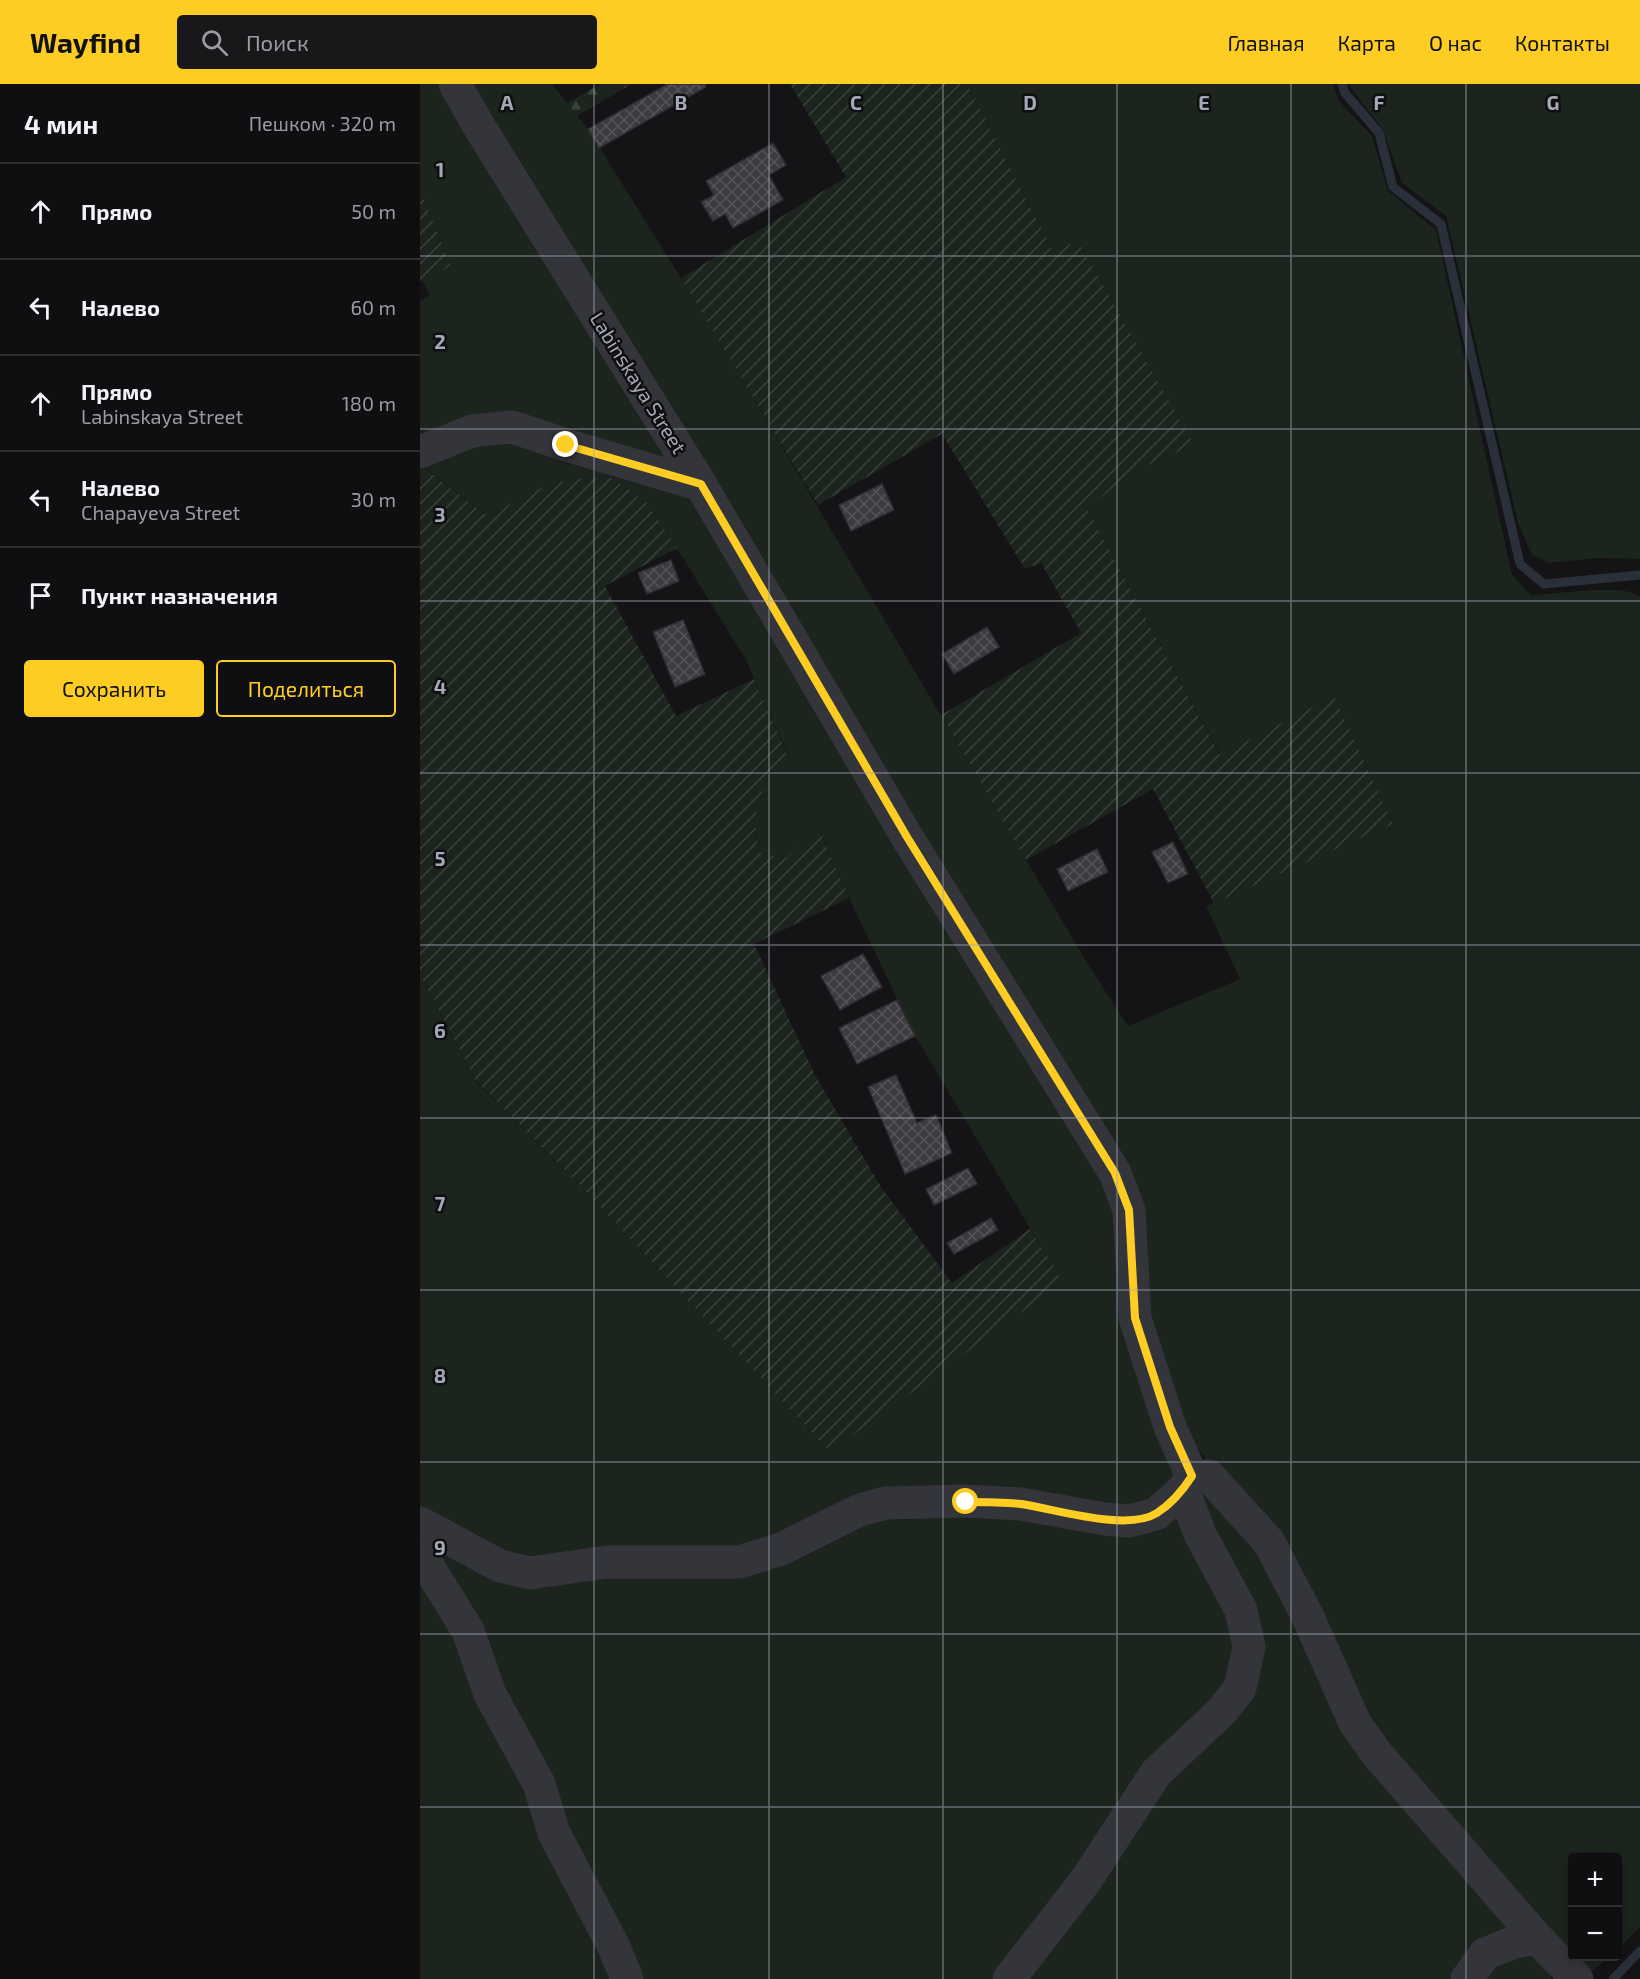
<!DOCTYPE html>
<html lang="ru">
<meta charset="utf-8">
<style>
:root{--surface:#0f0e10;--page:#181719;--text:#f1f3f6;--muted:#9b9c9f;--line:#2f2e30;--accent:#fecd23}
body{margin:0;font-family:"Exo 2",sans-serif;background:var(--page);color:var(--text)}
.controls{position:absolute;right:18px;bottom:18px;display:grid;overflow:hidden;border-radius:6px;box-shadow:0 3px 15px #0003}
.controls button{width:54px;height:54px;display:grid;place-items:center;padding:0;border:0;border-bottom:2px solid var(--line);background:var(--surface);color:var(--text);font:30px sans-serif}
.stop{position:absolute;width:18px;height:18px;margin:-14px;border:4px solid #fecd23;border-radius:50%;background:#fff}
.stop.end{background:#fecd23;border-color:#fff;box-shadow:0 2px 6px #0008}
.list{margin:0;padding:0;list-style:none}
h2{display:flex;justify-content:space-between;align-items:center;height:78px;margin:0;padding:0 24px;font-size:26px}
h2 small{font-size:20px;font-weight:400;color:var(--muted)}
.list li{display:grid;grid-template-columns:39px 1fr auto;gap:18px;align-items:center;box-sizing:border-box;height:96px;padding:0 24px;border-top:2px solid var(--line)}
.list b{display:block;font-size:22px;white-space:nowrap}
.list p{margin:0;font-size:20px;white-space:nowrap;color:var(--muted)}
.list em{font-size:20px;font-style:normal;color:var(--muted)}
.actions{display:flex;gap:12px;padding:18px 24px}
.actions a{flex:1;padding:14px 0;border:2px solid var(--accent);border-radius:6px;text-align:center;font-size:21px;color:var(--accent)}
.actions .main{background:var(--accent);color:#111}
.icon{flex:none;width:33px;height:33px;fill:none;stroke:currentColor;stroke-width:2;stroke-linecap:round;stroke-linejoin:round}
.map{position:relative;flex:none;width:1220px;height:1895px;overflow:hidden}
header{display:flex;align-items:center;gap:36px;box-sizing:border-box;height:84px;padding:0 30px;background:var(--accent);color:#111}
header strong{font-size:28px}
nav{display:flex;gap:33px;margin-inline-start:auto;font-size:21px}
.search{width:420px;height:54px;background:var(--page);display:flex;align-items:center;gap:15px;box-sizing:border-box;padding:0 21px;border-radius:6px;color:var(--muted);font-size:22px}
main{display:flex}
aside{flex:1;background:var(--surface)}
.map>svg:first-child{display:block}
</style>
<header>
<strong>Wayfind</strong>
<div class="search"><svg class="icon" aria-label="search" viewBox="0 0 24 24"><circle cx="10" cy="10" r="6"/><path d="M15 15l6 6"/></svg>Поиск</div>
<nav><a>Главная</a><a>Карта</a><a>О нас</a><a>Контакты</a></nav>
</header>
<main>
<aside>
<h2>4 мин<small>Пешком · 320 m</small></h2>
<ul class="list">
<li><svg class="icon" aria-label="ahead" viewBox="0 0 24 24"><path d="M12 20V5M6 11l6-6 6 6"/></svg><div><b>Прямо</b></div><em>50 m</em></li>
<li><svg class="icon" aria-label="left" viewBox="0 0 24 24"><path d="M17 20v-9H6M10 6l-5 5 5 5"/></svg><div><b>Налево</b></div><em>60 m</em></li>
<li><svg class="icon" aria-label="ahead" viewBox="0 0 24 24"><path d="M12 20V5M6 11l6-6 6 6"/></svg><div><b>Прямо</b><p>Labinskaya Street</p></div><em>180 m</em></li>
<li><svg class="icon" aria-label="left" viewBox="0 0 24 24"><path d="M17 20v-9H6M10 6l-5 5 5 5"/></svg><div><b>Налево</b><p>Chapayeva Street</p></div><em>30 m</em></li>
<li><svg class="icon" aria-label="arrive" viewBox="0 0 24 24"><path d="M6 21V4h12l-3 4 3 4H6"/></svg><div><b>Пункт назначения</b></div></li>
</ul>
<div class="actions"><a class="main">Сохранить</a><a>Поделиться</a></div>
</aside>
<div class="map">
<svg width="1220" height="1895" viewBox="0 0 1220 1895">
<defs>
<pattern id="forest-firs" width="22" height="20" patternUnits="userSpaceOnUse" patternTransform="scale(1.5)"><rect width="22" height="20" fill="#1b241d"/><path d="M5 1l3.5 6h-7zM16 11l3.5 6h-7z" fill="#39413c"/></pattern>
<pattern id="garden-furrows" width="10" height="10" patternUnits="userSpaceOnUse" patternTransform="scale(1.5)"><rect width="10" height="10" fill="#1b241d"/><path d="M-1 1l2-2M0 10L10 0M9 11l2-2" fill="none" stroke="#39413c"/></pattern>
<pattern id="building-cross-hatch" width="8" height="8" patternUnits="userSpaceOnUse" patternTransform="scale(1.5)"><rect width="8" height="8" fill="#3b3b40"/><path d="M0 0l8 8M0 8l8-8" fill="none" stroke="#545459"/></pattern>
</defs>
<rect width="100%" height="100%" fill="#141315"/>
<g fill="#1b241d">
<polygon points="0,0 29,0 263,389 89,336 0,363 0,217 10,211 2,197 31,182 0,105"/>
<path d="M48,0H132L168,45L289,239L669,882L708,942L820,895L786,822L973,740L914,612L801,672L667,425L714,387L773,361L658,157L633,167L547,0H913L919,17L952,52L968,107L1016,146L1092,491L1111,511C1134,511 1205,498 1220,513V1843L1198,1865V1774H1152V1872L1189,1873L1174,1886L1160,1888L947,1644L787,1377L756,1334L722,1231L716,1130Z"/>
<polygon points="928,0 1220,0 1220,475 1177,474 1129,479 1112,471 1098,439 1026,132 982,99 963,46"/>
<polygon points="94,348 237,394 282,420 687,1088 775,1399 850,1470 886,1545 1106,1849 1038,1895 0,1895 0,891 56,998 156,1097 410,1368 642,1198 495,952 429,814 400,746 366,774 338,768 335,734 347,691 369,674 327,578 263,474 226,418 106,409 70,434 8,386 0,391 0,374"/>
<polygon points="1113,1869 1134,1886 1131,1895 1057,1895 1070,1878"/>
</g>
<polygon fill="url(#forest-firs)" points="180,0 212,0 157,32 147,19"/>
<g fill="url(#garden-furrows)">
<polygon points="370,0 547,0 633,167 658,157 774,361 714,387 667,425 800,671 914,612 973,740 794,819 733,705 606,776 521,631 661,549 621,479 605,485 522,350 398,421 261,194 426,93"/>
<polygon points="0,105 31,182 0,198"/>
<polygon points="7,386 70,434 106,409 151,395 192,394 226,418 257,464 185,502 256,632 334,595 369,675 347,691 335,734 338,768 366,774 399,745 429,814 334,860 395,991 461,1103 532,1199 610,1145 643,1198 410,1368 156,1097 56,997 0,891 0,391"/>
</g>
<g fill="none" stroke-linecap="round" stroke-linejoin="round">
<g stroke="#29303a" stroke-width="9">
<polyline points="922,0 925,9 959,49 973,103 1021,140 1100,480 1124,500 1220,491"/>
<polyline points="1193,1895 1220,1867"/>
</g>
</g>
<g fill="url(#building-cross-hatch)" stroke="#2e2d32" stroke-width="1.5">
<polygon points="248,0 285,0 286,3 179,64 168,45"/>
<polygon points="353,59 366,81 349,91 363,116 313,144 305,130 293,137 281,118 294,111 286,97"/>
<polygon points="462,400 474,426 431,447 419,421"/>
<polygon points="251,476 259,497 227,510 218,489"/>
<polygon points="263,536 285,590 255,603 233,548"/>
<polygon points="567,543 579,563 534,590 522,570"/>
<polygon points="753,758 768,790 748,799 732,768"/>
<polygon points="677,765 688,788 648,807 637,785"/>
<polygon points="443,870 462,903 420,926 401,892"/>
<polygon points="477,916 495,952 437,980 419,944"/>
<polygon points="476,991 497,1039 516,1031 532,1069 485,1090 448,1003"/>
<polygon points="548,1084 557,1100 514,1121 506,1105"/>
<polygon points="571,1134 578,1146 534,1170 527,1159"/>
</g>
<g fill="none" stroke-linecap="round" stroke-linejoin="round">
<g stroke="#34343b" stroke-width="33">
<polyline points="35,0 60,44 281,401 487,753 695,1089 709,1126 715,1234 750,1343 772,1392"/>
<polyline points="0,368 52,347 92,343 146,361 281,401"/>
<polyline points="0,1439 80,1482 110,1489 187,1478 320,1478 361,1465 440,1426 466,1419 546,1417 600,1420 685,1435 709,1437 736,1430 763,1406 772,1392 789,1392 849,1458 888,1533 935,1639 957,1670 1117,1854 1157,1895"/>
<polyline points="0,1469 48,1547 70,1610 119,1700 134,1749 194,1863 207,1895"/>
<polyline points="589,1895 666,1796 736,1689 802,1627 820,1604 829,1563 821,1526 780,1450 763,1406"/>
<polyline points="1047,1895 1065,1870 1094,1858 1117,1854"/>
</g>
</g>
<g fill="none" stroke-linecap="round" stroke-linejoin="round">
<path stroke="#fecd23" stroke-width="8" d="M146,361L281,400L487,753L695,1089L709,1126L715,1234L750,1343L772,1392C763,1406 751,1420 737,1429C707,1448 636,1425 601,1420C583,1418 564,1418 546,1418"/>
</g>
<path fill="none" stroke="#a4a8b7" stroke-width="1.5" stroke-opacity="0.55" d="M174,0V1895M349,0V1895M523,0V1895M697,0V1895M871,0V1895M1046,0V1895M0,172H1220M0,345H1220M0,517H1220M0,689H1220M0,861H1220M0,1034H1220M0,1206H1220M0,1378H1220M0,1550H1220M0,1723H1220"/>
<g text-anchor="middle" stroke-width="5" stroke-linejoin="round" paint-order="stroke">
<g font-size="20" fill="#a4a8b7" stroke="#0f0e10">
<text transform="translate(218 299) rotate(58)" y="7">Labinskaya Street</text>
</g>
</g>
<g font-size="20" text-anchor="middle" font-weight="bold" fill="#a4a8b7" stroke="#0f0e10" stroke-width="5" stroke-linejoin="round" paint-order="stroke">
<text x="87" y="26">A</text>
<text x="261" y="26">B</text>
<text x="436" y="26">C</text>
<text x="610" y="26">D</text>
<text x="784" y="26">E</text>
<text x="959" y="26">F</text>
<text x="1133" y="26">G</text>
<text x="20" y="93">1</text>
<text x="20" y="265">2</text>
<text x="20" y="438">3</text>
<text x="20" y="610">4</text>
<text x="20" y="782">5</text>
<text x="20" y="954">6</text>
<text x="20" y="1127">7</text>
<text x="20" y="1299">8</text>
<text x="20" y="1471">9</text>
</g>
</svg>
<div class="controls">
<button>+</button>
<button>−</button>
</div>
<div class="stop" style="left:546px;top:1418px"></div>
<div class="stop end" style="left:146px;top:361px"></div>
</div>
</main>
